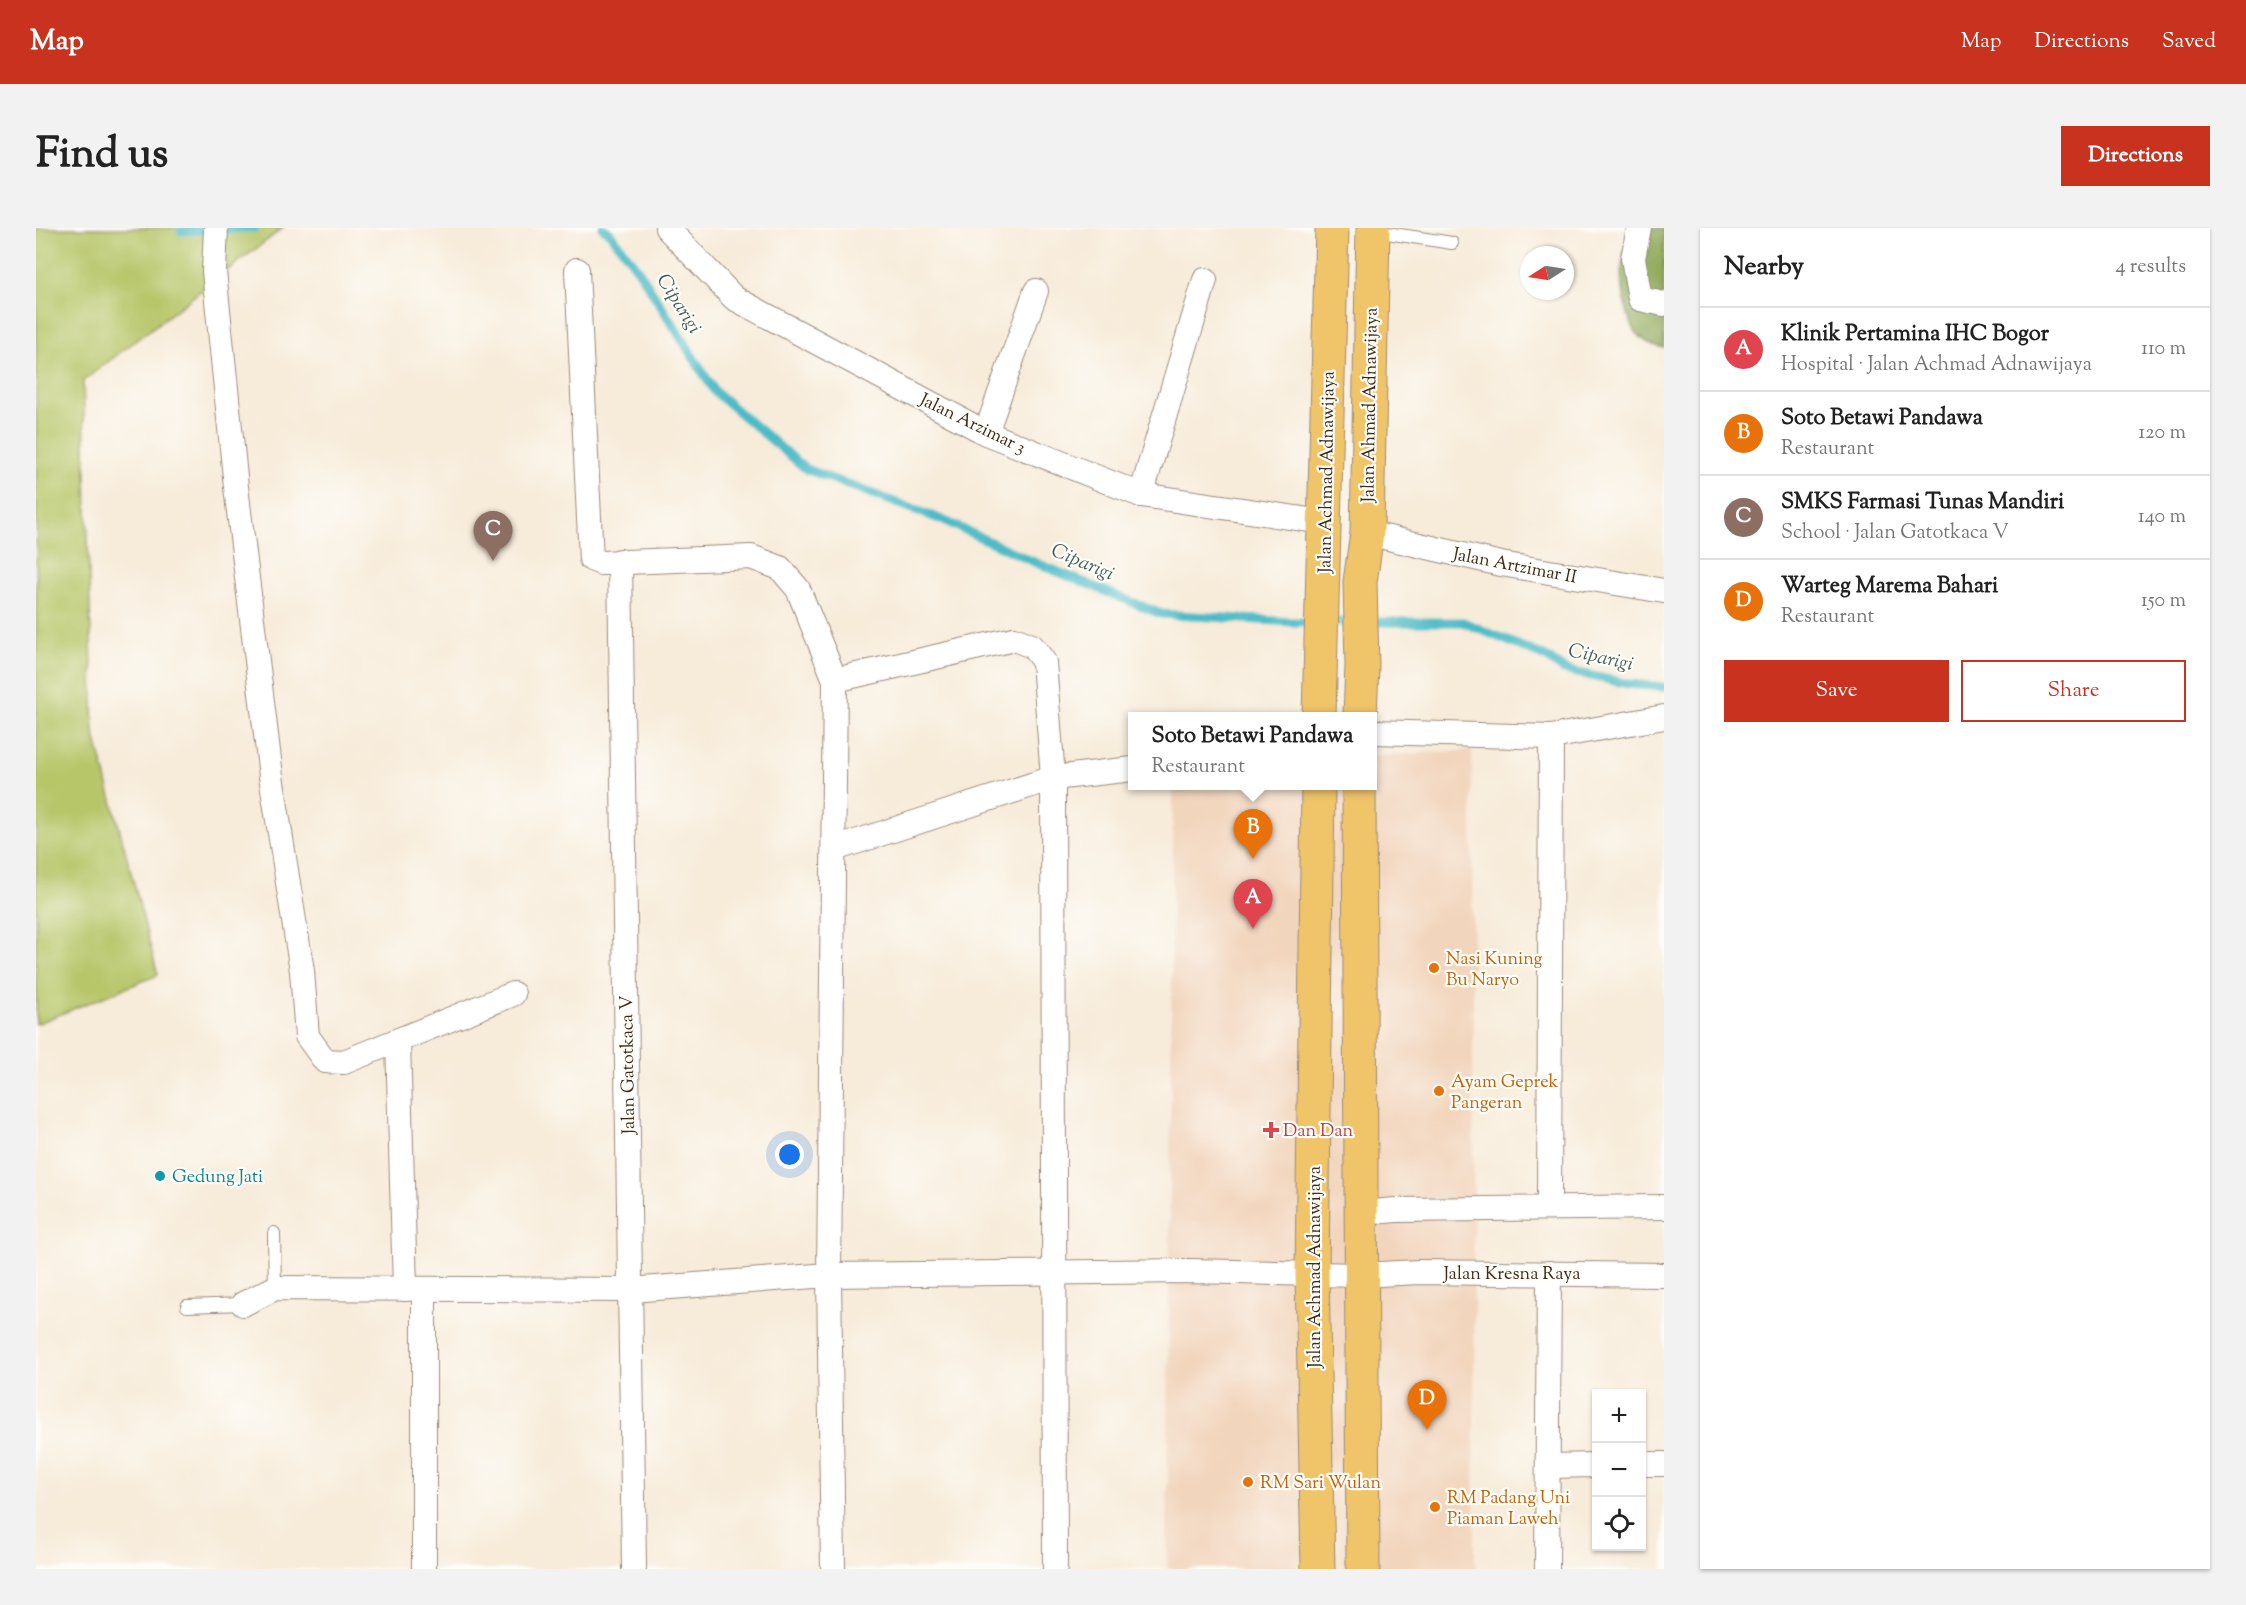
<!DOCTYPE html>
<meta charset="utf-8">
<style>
:root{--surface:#fff;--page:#f2f2f2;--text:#222;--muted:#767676;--line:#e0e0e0;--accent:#c8321e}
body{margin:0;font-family:"Sorts Mill Goudy",serif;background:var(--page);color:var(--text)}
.controls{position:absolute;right:18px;bottom:18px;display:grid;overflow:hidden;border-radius:0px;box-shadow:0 2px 4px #0004}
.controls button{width:54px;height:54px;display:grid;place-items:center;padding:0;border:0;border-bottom:2px solid var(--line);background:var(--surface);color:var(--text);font:30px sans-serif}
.compass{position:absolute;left:1484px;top:18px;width:54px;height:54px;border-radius:50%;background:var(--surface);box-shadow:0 2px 4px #0004;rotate:258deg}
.you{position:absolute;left:754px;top:927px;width:21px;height:21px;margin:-15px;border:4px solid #fff;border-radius:50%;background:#1a73e8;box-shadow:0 0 0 9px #1a73e833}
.badge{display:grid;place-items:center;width:39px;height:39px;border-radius:50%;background:var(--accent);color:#fff;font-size:20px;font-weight:700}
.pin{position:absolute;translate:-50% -50px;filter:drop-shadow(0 2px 3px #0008)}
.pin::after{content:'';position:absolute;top:32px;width:21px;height:18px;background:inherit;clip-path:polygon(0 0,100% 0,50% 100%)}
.popup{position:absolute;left:1092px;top:484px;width:249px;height:78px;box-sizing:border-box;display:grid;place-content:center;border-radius:0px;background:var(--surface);filter:drop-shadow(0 2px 4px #0005);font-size:20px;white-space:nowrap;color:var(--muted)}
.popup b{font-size:22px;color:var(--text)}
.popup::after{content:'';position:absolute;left:50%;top:100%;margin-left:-12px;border:12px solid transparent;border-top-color:var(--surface)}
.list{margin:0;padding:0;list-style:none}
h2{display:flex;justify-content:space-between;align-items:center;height:78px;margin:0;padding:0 24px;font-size:26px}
h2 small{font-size:20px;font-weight:400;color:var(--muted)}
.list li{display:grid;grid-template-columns:39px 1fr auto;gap:18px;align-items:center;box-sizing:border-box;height:84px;padding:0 24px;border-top:2px solid var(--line)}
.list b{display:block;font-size:22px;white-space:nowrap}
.list p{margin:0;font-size:20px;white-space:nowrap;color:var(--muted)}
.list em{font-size:20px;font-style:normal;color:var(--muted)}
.actions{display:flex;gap:12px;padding:18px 24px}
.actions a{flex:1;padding:14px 0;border:2px solid var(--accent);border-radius:0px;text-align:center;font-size:21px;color:var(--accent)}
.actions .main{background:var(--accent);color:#fff}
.icon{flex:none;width:33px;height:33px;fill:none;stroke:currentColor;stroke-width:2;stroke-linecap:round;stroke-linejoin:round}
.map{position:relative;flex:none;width:1628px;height:1341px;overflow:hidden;border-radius:0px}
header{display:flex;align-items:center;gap:36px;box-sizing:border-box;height:84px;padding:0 30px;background:var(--accent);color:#fff}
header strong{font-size:28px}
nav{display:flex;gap:33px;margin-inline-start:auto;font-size:21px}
.intro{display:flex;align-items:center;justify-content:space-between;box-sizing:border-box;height:144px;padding:0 36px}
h1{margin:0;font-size:42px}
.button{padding:15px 27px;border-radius:0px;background:var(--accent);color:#fff;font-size:21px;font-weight:700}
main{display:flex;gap:36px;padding:0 36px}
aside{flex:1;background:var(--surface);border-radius:0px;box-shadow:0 2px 4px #0004}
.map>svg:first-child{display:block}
</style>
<header>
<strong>Map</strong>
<nav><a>Map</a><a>Directions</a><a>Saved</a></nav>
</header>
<div class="intro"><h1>Find us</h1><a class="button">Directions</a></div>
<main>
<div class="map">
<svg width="1628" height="1341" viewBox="0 0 1628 1341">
<rect width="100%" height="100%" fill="#fdfcf7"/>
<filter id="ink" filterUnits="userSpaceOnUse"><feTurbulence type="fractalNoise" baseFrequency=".0167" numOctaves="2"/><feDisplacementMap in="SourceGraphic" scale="12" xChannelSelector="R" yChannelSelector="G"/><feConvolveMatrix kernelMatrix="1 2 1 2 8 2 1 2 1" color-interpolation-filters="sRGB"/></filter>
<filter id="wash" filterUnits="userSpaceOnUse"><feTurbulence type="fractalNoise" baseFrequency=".008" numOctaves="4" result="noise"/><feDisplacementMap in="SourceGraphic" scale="24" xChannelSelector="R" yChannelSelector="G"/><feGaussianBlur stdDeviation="1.35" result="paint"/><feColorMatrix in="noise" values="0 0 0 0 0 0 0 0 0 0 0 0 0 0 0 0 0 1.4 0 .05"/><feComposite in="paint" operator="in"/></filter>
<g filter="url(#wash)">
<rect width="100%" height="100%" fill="#f7ebd9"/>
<polygon fill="#f2d5bd" points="1436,522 1439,1341 1131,1341 1137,558 1337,558 1337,528"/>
<polygon fill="#b7c669" stroke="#797844" stroke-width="1.5" points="0,0 247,0 47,153 58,504 122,747 0,796"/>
<path fill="#91ab5d" stroke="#666a3e" stroke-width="1.5" d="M1608,0H1628V120C1617,118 1607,114 1600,104C1588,85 1583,48 1588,26C1590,17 1602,7 1608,0Z"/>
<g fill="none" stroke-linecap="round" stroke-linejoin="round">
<g stroke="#4ebbc7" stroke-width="9">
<polyline points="567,0 574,5 603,43 679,164 770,241 909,293 998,334 1125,386 1257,394 1427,394 1510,429 1528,442 1593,456 1628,459"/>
<polyline points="145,3 219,0"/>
</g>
</g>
</g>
<g filter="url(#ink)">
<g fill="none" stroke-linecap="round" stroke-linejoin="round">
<g stroke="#998a7c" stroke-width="14">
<g id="lane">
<polyline points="1338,3 1416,15"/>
<polyline points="238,1005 239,1060"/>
<polyline points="151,1078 207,1076"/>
</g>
</g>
<g stroke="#998a7c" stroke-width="26">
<g id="street">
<polyline points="180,0 178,43 200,259 235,548 266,743 271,808 289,833 308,834 477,766"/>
<polyline points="631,0 698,70 950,205 1105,267 1287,294"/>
<polyline points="1603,0 1597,30 1604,71 1628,76"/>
<polyline points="541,42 555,331 565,335 715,329 744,340 762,361 799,452 793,1047 797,1341"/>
<polyline points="950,205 1000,63"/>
<polyline points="1105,267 1169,52"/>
<polyline points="1331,305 1465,336 1628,363"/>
<polyline points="584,333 598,1341"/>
<polyline points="799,452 978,411 996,418 1008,434 1017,550 1019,1341"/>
<polyline points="1337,504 1515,509 1628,489"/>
<polyline points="798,621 1017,550 1097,541"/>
<polyline points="362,813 369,1061"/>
<polyline points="1513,979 1515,509"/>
<polyline points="1325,985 1360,982 1628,979"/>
<polyline points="388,1061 388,1341"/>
<polyline points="207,1076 239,1060 594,1062 793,1047 1154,1043 1324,1047 1383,1044 1628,1047"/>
<polyline points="1606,1236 1628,1236"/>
<polyline points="1513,1238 1560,1237"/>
<polyline points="1511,1341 1513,1045"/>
</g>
</g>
<g stroke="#998a7c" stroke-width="35">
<g id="primary">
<polyline points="1283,488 1296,0"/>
<polyline points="1324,488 1326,438 1324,354 1331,305 1337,0"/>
<polyline points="1323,558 1327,1341"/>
<polyline points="1282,1341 1276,1045 1282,558"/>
</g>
</g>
<use href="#lane" stroke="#fff" stroke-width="12"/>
<use href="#street" stroke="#fff" stroke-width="24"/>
<use href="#primary" stroke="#f0c469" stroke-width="33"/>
</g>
</g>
<g fill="#e8710a" stroke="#fdfcf7" stroke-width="2">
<circle cx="1398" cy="740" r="6"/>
<circle cx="1403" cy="863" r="6"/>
<circle cx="1212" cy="1254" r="6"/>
<circle cx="1399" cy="1279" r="6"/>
</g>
<path fill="#e0444e" stroke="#fdfcf7" stroke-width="2" d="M1232 893h6v6h6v6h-6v6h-6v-6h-6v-6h6z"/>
<circle fill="#0f9aa8" stroke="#fdfcf7" stroke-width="2" cx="124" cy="948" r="6"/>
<g text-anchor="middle" stroke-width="4.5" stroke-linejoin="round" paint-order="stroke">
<g font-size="18" fill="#3b2a1e" stroke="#fdfcf7">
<text transform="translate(1333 177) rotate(-89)" y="6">Jalan Ahmad Adnawijaya</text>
<text transform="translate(937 195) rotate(26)" y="6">Jalan Arzimar 3</text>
<text transform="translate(1290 244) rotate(-89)" y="6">Jalan Achmad Adnawijaya</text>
<text transform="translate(1479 337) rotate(11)" y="6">Jalan Artzimar II</text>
<text transform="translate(591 837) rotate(-91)" y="6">Jalan Gatotkaca V</text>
<text transform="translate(1278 1039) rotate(-90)" y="6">Jalan Achmad Adnawijaya</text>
<text x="1476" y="1051">Jalan Kresna Raya</text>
</g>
<g font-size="18" fill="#c56008" stroke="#fdfcf7" text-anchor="start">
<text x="1410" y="736">Nasi Kuning<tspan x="1410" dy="21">Bu Naryo</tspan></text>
<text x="1415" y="859">Ayam Geprek<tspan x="1415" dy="21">Pangeran</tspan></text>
<text x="1224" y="1260">RM Sari Wulan</text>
<text x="1411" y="1275">RM Padang Uni<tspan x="1411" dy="21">Piaman Laweh</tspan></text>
</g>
<g font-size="18" fill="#be3a42" stroke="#fdfcf7" text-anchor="start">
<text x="1247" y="908">Dan Dan</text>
</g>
<g font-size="18" fill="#0d838f" stroke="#fdfcf7" text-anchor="start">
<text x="136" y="954">Gedung Jati</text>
</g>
<g font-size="20" font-style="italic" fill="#425d59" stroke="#fdfcf7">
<text transform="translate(644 75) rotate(58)" y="7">Ciparigi</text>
<text transform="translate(1047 333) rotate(23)" y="7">Ciparigi</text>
<text transform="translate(1565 428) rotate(13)" y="7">Ciparigi</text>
</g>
</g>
</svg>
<div class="controls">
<button>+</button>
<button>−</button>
<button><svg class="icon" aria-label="locate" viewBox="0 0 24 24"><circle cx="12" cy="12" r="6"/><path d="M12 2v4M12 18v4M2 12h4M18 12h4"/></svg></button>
</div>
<svg class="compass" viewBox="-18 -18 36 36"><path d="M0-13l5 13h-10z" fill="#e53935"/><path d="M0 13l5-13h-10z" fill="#767676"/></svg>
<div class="you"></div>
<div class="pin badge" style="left:1217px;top:701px;background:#e0444e">A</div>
<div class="pin badge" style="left:1217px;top:631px;background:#e8710a">B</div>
<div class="popup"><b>Soto Betawi Pandawa</b>Restaurant</div>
<div class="pin badge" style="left:457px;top:333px;background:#8d6e63">C</div>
<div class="pin badge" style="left:1391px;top:1202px;background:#e8710a">D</div>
</div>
<aside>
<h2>Nearby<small>4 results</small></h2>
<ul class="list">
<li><span class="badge" style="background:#e0444e">A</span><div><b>Klinik Pertamina IHC Bogor</b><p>Hospital · Jalan Achmad Adnawijaya</p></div><em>110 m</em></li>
<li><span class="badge" style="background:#e8710a">B</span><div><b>Soto Betawi Pandawa</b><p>Restaurant</p></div><em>120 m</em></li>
<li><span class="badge" style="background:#8d6e63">C</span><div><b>SMKS Farmasi Tunas Mandiri</b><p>School · Jalan Gatotkaca V</p></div><em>140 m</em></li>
<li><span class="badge" style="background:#e8710a">D</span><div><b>Warteg Marema Bahari</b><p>Restaurant</p></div><em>150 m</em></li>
</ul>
<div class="actions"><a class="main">Save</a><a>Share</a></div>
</aside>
</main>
